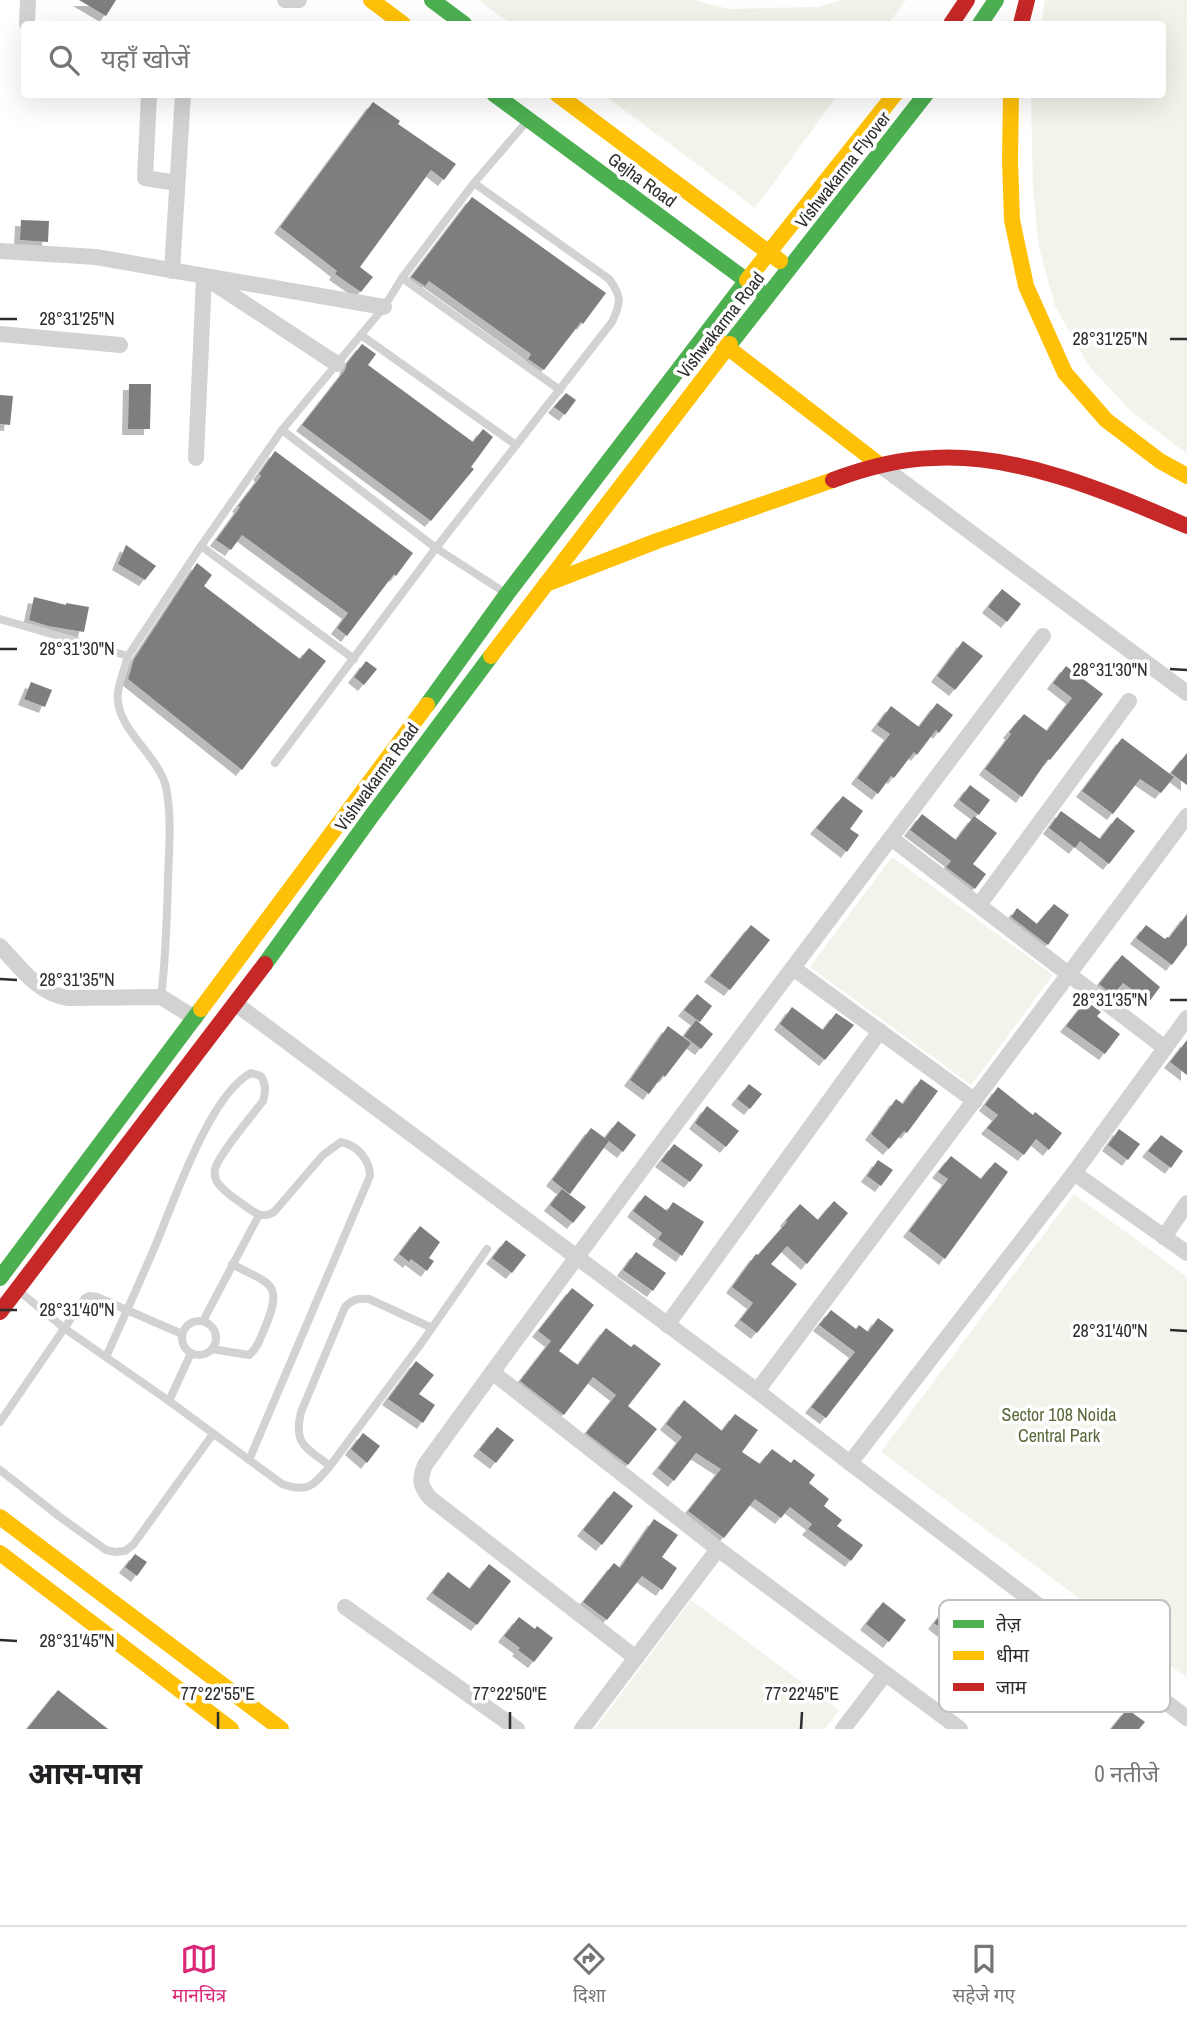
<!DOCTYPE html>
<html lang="hi">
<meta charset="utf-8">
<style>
:root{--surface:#fff;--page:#f6f6f6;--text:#202124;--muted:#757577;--line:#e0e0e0;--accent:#db2777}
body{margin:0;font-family:"Archivo Narrow","Noto Sans Devanagari",sans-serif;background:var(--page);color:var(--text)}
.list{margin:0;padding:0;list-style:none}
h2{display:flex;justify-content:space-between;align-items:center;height:91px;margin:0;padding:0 28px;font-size:30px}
h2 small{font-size:23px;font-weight:400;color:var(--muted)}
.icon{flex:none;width:38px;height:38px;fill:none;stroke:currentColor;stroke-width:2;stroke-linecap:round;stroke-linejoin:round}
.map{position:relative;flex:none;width:1187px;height:1729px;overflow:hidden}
.search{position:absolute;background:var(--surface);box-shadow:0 7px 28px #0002;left:21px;right:21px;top:21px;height:77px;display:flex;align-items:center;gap:18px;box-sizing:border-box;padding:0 24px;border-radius:7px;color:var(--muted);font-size:26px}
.sheet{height:196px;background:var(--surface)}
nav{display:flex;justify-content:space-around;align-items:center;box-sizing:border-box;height:98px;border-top:2px solid var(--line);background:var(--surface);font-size:19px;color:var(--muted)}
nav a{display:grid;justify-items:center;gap:4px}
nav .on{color:var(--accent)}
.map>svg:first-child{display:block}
</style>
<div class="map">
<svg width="1187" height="1729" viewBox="0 0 1187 1729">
<defs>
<filter id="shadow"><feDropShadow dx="-6" dy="6" stdDeviation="0" flood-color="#0004"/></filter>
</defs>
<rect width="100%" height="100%" fill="#fff"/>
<g fill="#f1f4ea">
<polygon points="478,0 694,0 729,9 819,7 841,0 906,0 888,24 511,24"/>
<polygon points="1045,0 1187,0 1187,454 1133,413 1089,366 1055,306 1039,247 1033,189 1031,95 1162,94 1162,24 1041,24"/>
<polygon points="604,95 838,95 755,208"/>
<polygon points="892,857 1053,975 971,1085 810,967"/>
<polygon points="1074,1194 1187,1277 1187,1678 881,1452"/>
<polygon points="691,1600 839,1710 825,1729 595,1729"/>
</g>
<g fill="#7e7e7e" filter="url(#shadow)">
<polygon points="79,0 116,0 106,16"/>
<polygon points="373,102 400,121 398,124 456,164 444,180 431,170 360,267 373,277 361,292 335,274 337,271 280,227"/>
<polygon points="472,197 606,293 583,324 581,322 544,370 528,359 531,354 429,281 425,286 411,277"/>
<polygon points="21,220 49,221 48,242 20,240"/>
<polygon points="362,344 376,354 368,365 473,442 483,429 493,437 471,467 474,469 431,521 302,425 345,370 347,363"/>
<polygon points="129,384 151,384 150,429 128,429"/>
<polygon points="566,393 576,400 565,415 554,407"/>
<polygon points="0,395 13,396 10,425 0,424"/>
<polygon points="275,451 413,553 396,576 394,574 347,636 337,628 348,613 242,535 231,550 216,540 240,507 238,506 261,476 259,474"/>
<polygon points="126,545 156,566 145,580 118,564"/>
<polygon points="197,563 212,575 204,586 300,659 309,648 326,661 242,770 128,679 134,659"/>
<polygon points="1002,589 1021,604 1007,622 988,607"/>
<polygon points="34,597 66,605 66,603 89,607 84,632 48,626 29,620"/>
<polygon points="963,641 983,656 955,690 937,676"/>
<polygon points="366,661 377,669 364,685 354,677"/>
<polygon points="1066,666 1103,694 1050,760 1048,759 1022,797 985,769 1011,734 1009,732 1024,714 1047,731 1072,698 1053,683"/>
<polygon points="31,682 52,690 45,707 24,699"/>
<polygon points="937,703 953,715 939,733 936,730 917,755 914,752 894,778 891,776 878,794 857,778 890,734 877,725 891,706 919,727"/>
<polygon points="1122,738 1174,777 1161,793 1140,779 1113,814 1082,791"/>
<polygon points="1187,753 1187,785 1171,773"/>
<polygon points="970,785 990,800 979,815 959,800"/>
<polygon points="843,796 863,811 850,829 859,835 847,852 816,828"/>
<polygon points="1061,811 1100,839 1117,817 1135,831 1109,864 1080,841 1075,848 1049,828"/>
<polygon points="922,814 956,840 974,816 997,833 973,864 986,874 975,889 946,867 951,861 910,830"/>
<polygon points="1054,904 1069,915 1048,945 1011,917 1017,908 1037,924"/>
<polygon points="1187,914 1187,945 1172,965 1136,938 1146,925 1165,939 1167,937 1169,938"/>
<polygon points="751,925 770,940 730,990 710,976"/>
<polygon points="1122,955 1160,987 1149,1002 1123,983 1113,995 1099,984"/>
<polygon points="697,994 712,1006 700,1022 684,1010"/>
<polygon points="1086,1001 1101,1012 1097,1016 1099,1018 1120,1034 1105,1054 1066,1026"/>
<polygon points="792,1007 823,1030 836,1013 854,1025 825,1060 780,1024"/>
<polygon points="696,1020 713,1034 701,1049 684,1036"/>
<polygon points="668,1026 691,1043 665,1077 663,1075 649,1094 630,1080"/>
<polygon points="1187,1040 1187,1075 1170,1062"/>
<polygon points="921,1079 938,1091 907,1133 904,1131 889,1149 871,1134 896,1099 903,1104"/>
<polygon points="749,1084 762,1094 750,1109 737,1099"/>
<polygon points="998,1087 1033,1115 1035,1112 1062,1133 1049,1150 1036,1139 1024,1155 987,1128 998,1115 985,1105"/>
<polygon points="707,1106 739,1131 726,1147 695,1123"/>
<polygon points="618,1121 636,1135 623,1152 605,1138"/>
<polygon points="591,1128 609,1141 570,1194 552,1180"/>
<polygon points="1119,1129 1140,1144 1128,1160 1108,1145"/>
<polygon points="1161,1135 1183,1151 1171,1168 1148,1151"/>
<polygon points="674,1144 703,1165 690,1182 661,1161"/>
<polygon points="951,1156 981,1179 995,1162 1008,1172 945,1259 909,1231 948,1179 938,1172"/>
<polygon points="878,1160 893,1170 881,1186 867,1176"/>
<polygon points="562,1189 586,1207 573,1223 550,1205"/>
<polygon points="645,1195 667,1211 673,1202 704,1222 682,1256 658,1239 662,1233 633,1211"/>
<polygon points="834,1201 848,1213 807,1264 787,1246 771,1264 797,1284 757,1333 740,1320 753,1303 732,1287 756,1254 758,1255 787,1222 786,1220 800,1204 818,1220"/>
<polygon points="420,1226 440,1242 429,1258 434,1261 427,1271 411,1259 409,1262 399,1254"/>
<polygon points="506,1240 526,1255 512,1273 492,1258"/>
<polygon points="636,1252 666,1273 653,1291 623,1270"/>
<polygon points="572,1288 594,1305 559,1351 578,1365 606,1328 631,1347 634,1344 661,1364 628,1406 657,1429 628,1465 586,1433 616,1395 593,1377 564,1415 520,1381 551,1341 538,1331"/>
<polygon points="831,1310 856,1329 859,1325 868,1332 878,1318 894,1330 826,1418 811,1407 855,1352 819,1325"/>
<polygon points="416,1361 434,1375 419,1394 435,1405 423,1423 388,1399"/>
<polygon points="684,1400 722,1431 735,1414 758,1430 742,1452 760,1464 772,1449 791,1463 794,1459 815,1475 809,1483 829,1499 824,1506 842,1520 837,1526 863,1545 851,1561 808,1529 812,1524 790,1507 781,1518 755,1499 724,1538 688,1511 721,1469 696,1453 674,1481 658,1468 682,1437 666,1424"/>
<polygon points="497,1427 514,1440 496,1463 479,1450"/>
<polygon points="363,1433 380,1446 367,1463 351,1449"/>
<polygon points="614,1491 633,1506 602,1545 583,1530"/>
<polygon points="654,1519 678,1535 662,1557 677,1568 662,1590 642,1576 607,1620 583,1602 614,1563 620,1568"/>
<polygon points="135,1554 147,1562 137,1576 125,1567"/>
<polygon points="489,1564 511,1581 477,1625 432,1593 448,1572 470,1589"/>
<polygon points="883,1602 906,1620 889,1642 866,1624"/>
<polygon points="949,1604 983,1628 981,1630 1027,1665 1009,1688 972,1658 974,1655 934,1623"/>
<polygon points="519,1617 535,1629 537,1626 553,1638 534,1662 518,1650 520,1648 504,1636"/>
<polygon points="58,1690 108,1729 27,1729"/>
<polygon points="1127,1709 1145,1722 1139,1729 1111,1729"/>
</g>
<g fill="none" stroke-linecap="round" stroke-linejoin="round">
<g stroke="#d2d2d2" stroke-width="8">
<polyline points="402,278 560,390"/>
<polyline points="361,335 516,445"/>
<polyline points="282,430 436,548 507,594"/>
<polyline points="201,546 354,659"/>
<polyline points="0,619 128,656 201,546 282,430 384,307 402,278 474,183 528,120"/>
<path d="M128,656C125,668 119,681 118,693C114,728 158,754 166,787C172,817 169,849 168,879C167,919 166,958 161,997"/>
<path d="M275,763L436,548L612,322C621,303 622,296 609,279L474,183"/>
<path d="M19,1291L64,1328L169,1401L282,1484C308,1493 313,1486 330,1466L420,1345L487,1249"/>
<circle cx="199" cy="1338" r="17"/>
<polyline points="203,1321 259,1215"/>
<path d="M212,1349L249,1355C258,1348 261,1336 266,1325C284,1281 268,1284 232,1264"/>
<path d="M106,1357C123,1319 140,1282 156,1244C174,1201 210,1094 251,1073L261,1076C266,1085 266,1091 263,1101C252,1116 219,1154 215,1169C214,1173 215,1176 216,1180C221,1190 236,1199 245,1206C255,1213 262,1219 274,1212L323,1155L341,1142C357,1145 370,1160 370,1176L249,1460"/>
<polyline points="169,1401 191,1353"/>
<polyline points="0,1422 85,1298 89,1296 97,1297 182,1334"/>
<path d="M330,1466C306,1447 293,1445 301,1412L345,1307C353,1299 358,1298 369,1299L432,1328"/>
<polyline points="0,1470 60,1517 106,1550 115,1552 125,1551 133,1545 213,1434"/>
</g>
<g stroke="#d2d2d2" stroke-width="16">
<polyline points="285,0 299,0"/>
<polyline points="27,24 28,0"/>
<polyline points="149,94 145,178 177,183"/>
<polyline points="0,251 96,257 384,307"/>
<polyline points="172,271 183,94"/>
<polyline points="209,280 337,364"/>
<polyline points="0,334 120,345"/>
<polyline points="196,458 204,277"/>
<polyline points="880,465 1187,693"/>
<polyline points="891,838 1165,1048"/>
<polyline points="979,905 1129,701"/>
<path d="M0,946C20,967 38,994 68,998L161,997L195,1018"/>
<polyline points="793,968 975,1101"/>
<polyline points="236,1004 757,1391 850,1463 1187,1718"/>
<polyline points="1074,1173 1187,1253"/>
<polyline points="1164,1237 1187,1203"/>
<polyline points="667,1325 880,1031"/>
<polyline points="492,1372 718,1549 960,1729"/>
<polyline points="757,1391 1187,816"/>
<polyline points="850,1463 1074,1173 1187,1018"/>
<polyline points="345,1607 517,1729"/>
<path d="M636,1658L430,1498C420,1486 419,1480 425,1465C626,1186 836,911 1043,636"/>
<polyline points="582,1729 718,1549"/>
<polyline points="843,1729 885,1674"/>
</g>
<g stroke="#4caf50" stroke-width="16">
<polyline points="432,0 464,24"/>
<polyline points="980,24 996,0"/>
<polyline points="494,94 758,289"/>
<polyline points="730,344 926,94"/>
<polyline points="427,705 507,594 747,280"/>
<polyline points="265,964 373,814 491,656"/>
<polyline points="0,1278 201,1009"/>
</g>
<g stroke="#ffc107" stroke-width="16">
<polyline points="371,0 403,24"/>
<polyline points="557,94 780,261"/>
<polyline points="1011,94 1010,160 1012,220 1026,286 1065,373 1106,420 1160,461 1187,476"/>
<polyline points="747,280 895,94"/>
<polyline points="718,340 880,465"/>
<polyline points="546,584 657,541 833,480"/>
<polyline points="491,656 730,344"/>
<polyline points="201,1009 427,705"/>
<polyline points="0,1517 281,1729"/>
<polyline points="0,1553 231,1729"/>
</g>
<g stroke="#c62828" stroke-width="16">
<polyline points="951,24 967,0"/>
<polyline points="1021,24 1027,0"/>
<path d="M833,480C865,468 899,459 933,458C1019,453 1110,493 1187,526"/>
<polyline points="0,1312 265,964"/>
</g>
</g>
<path fill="none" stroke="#2d2d2d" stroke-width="2.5" d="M0,319H17M1170,339H1187M0,649H17M1170,669L1187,670M0,979L17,980M1170,1000H1187M0,1310H17M1170,1330L1187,1331M0,1640L17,1641M218,1729V1712M510,1729V1712M801,1729L802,1712"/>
<g text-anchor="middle" stroke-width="7" stroke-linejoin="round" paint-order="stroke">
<g font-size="18" fill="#2d2d2d" stroke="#fff">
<text transform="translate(843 170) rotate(-52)" y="6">Vishwakarma Flyover</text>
<text transform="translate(642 180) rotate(36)" y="6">Gejha Road</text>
<text transform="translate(721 325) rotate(-52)" y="6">Vishwakarma Road</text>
<text transform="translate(377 777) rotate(-54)" y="6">Vishwakarma Road</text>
</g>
<g font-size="18" fill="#596939" stroke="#fff">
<text x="1059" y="1421">Sector 108 Noida<tspan x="1059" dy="21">Central Park</tspan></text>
</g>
</g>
<rect x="939" y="1600" width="231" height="112" rx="10" fill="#fff" stroke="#c0c0c0" stroke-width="2"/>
<rect x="953" y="1620" width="31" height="8" fill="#4caf50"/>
<rect x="953" y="1651" width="31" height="9" fill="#ffc107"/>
<rect x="953" y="1683" width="31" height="8" fill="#c62828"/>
<g font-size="19" fill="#2d2d2d">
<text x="996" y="1631">तेज़</text>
<text x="996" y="1662">धीमा</text>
<text x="996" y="1694">जाम</text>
</g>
<g font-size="18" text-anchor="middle" fill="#2d2d2d" stroke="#fff" stroke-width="7" stroke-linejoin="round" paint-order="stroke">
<text x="77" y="325">28°31'25"N</text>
<text x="1110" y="345">28°31'25"N</text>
<text x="77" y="655">28°31'30"N</text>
<text x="1110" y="676">28°31'30"N</text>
<text x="77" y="986">28°31'35"N</text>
<text x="1110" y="1006">28°31'35"N</text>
<text x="77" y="1316">28°31'40"N</text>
<text x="1110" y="1337">28°31'40"N</text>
<text x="77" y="1647">28°31'45"N</text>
<text x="218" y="1700">77°22'55"E</text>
<text x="510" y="1700">77°22'50"E</text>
<text x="802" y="1700">77°22'45"E</text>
</g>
</svg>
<div class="search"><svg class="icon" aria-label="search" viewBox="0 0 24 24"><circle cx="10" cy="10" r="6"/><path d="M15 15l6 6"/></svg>यहाँ खोजें</div>
</div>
<section class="sheet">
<h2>आस-पास<small>0 नतीजे</small></h2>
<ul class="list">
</ul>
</section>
<nav>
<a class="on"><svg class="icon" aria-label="map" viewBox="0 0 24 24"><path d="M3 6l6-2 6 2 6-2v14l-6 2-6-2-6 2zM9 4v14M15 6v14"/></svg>मानचित्र</a>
<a><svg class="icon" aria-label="directions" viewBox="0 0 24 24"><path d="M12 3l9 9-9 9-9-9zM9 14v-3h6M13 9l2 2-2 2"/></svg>दिशा</a>
<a><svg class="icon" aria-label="saved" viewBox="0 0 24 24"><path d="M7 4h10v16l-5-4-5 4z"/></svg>सहेजे गए</a>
</nav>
